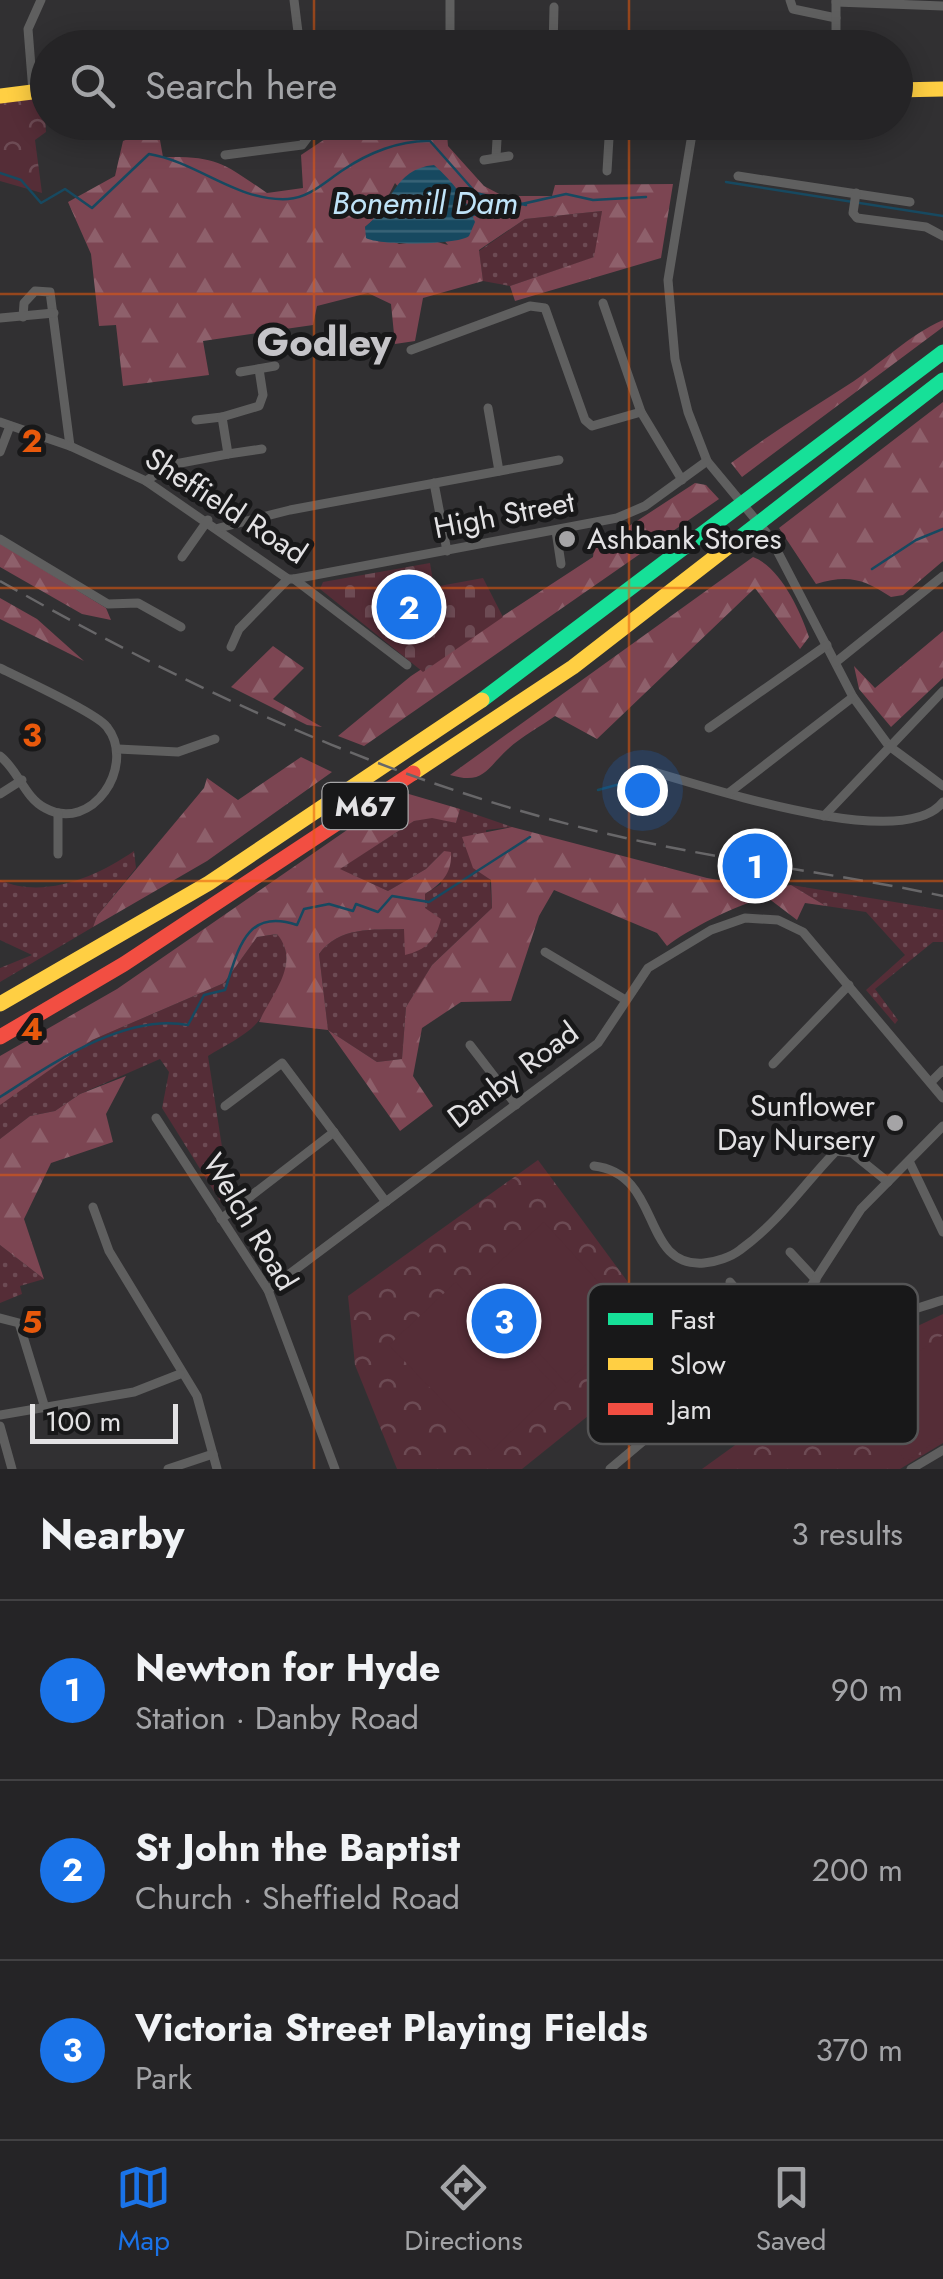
<!DOCTYPE html>
<meta charset="utf-8">
<style>
:root{--surface:#252426;--page:#313032;--text:#f1f3f6;--muted:#a3a4a7;--line:#424143;--accent:#1a73e8}
body{margin:0;font-family:Jost,sans-serif;background:var(--page);color:var(--text)}
.scale{position:absolute;left:30px;bottom:25px;width:148px;box-sizing:border-box;padding-left:10px;border:5px solid #e3e2e4;border-top:0;font-size:28px;line-height:35px;white-space:nowrap;color:#e3e2e4;-webkit-text-stroke:8px #181819;paint-order:stroke}
.you{position:absolute;left:642px;top:790px;width:35px;height:35px;margin:-25px;border:8px solid #fff;border-radius:50%;background:#1a73e8;box-shadow:0 0 0 15px #1a73e833}
.badge{display:grid;place-items:center;width:65px;height:65px;border-radius:50%;background:var(--accent);color:#fff;font-size:32px;font-weight:700}
.pin{position:absolute;translate:-50% -50%;border:5px solid #fff;box-shadow:0 2px 10px #0006}
.list{margin:0;padding:0;list-style:none}
h2{display:flex;justify-content:space-between;align-items:center;height:130px;margin:0;padding:0 40px;font-size:42px}
h2 small{font-size:32px;font-weight:400;color:var(--muted)}
.list li{display:grid;grid-template-columns:65px 1fr auto;gap:30px;align-items:center;box-sizing:border-box;height:180px;padding:0 40px;border-top:2px solid var(--line)}
.list b{display:block;font-size:38px;white-space:nowrap}
.list p{margin:0;font-size:32px;white-space:nowrap;color:var(--muted)}
.list em{font-size:32px;font-style:normal;color:var(--muted)}
.icon{flex:none;width:55px;height:55px;fill:none;stroke:currentColor;stroke-width:2;stroke-linecap:round;stroke-linejoin:round}
.map{position:relative;flex:none;width:943px;height:1469px;overflow:hidden}
.search{position:absolute;background:var(--surface);box-shadow:0 5px 25px #0003;left:30px;right:30px;top:30px;height:110px;display:flex;align-items:center;gap:25px;box-sizing:border-box;padding:0 35px;border-radius:55px;color:var(--muted);font-size:38px}
.sheet{height:670px;background:var(--surface)}
nav{display:flex;justify-content:space-around;align-items:center;box-sizing:border-box;height:140px;border-top:2px solid var(--line);background:var(--surface);font-size:28px;color:var(--muted)}
nav a{display:grid;justify-items:center;gap:5px}
nav .on{color:var(--accent)}
.map>svg:first-child{display:block}
</style>
<div class="map">
<svg width="943" height="1469" viewBox="0 0 943 1469">
<defs>
<pattern id="grass-dots" width="8" height="8" patternUnits="userSpaceOnUse" patternTransform="scale(2.5)"><rect width="8" height="8" fill="#552d37"/><path d="M2 2h.1M6 6h.1" fill="none" stroke="#6d4b54" stroke-width="1.8" stroke-linecap="round"/></pattern>
<pattern id="forest-firs" width="22" height="20" patternUnits="userSpaceOnUse" patternTransform="scale(2.5)"><rect width="22" height="20" fill="#7c4552"/><path d="M5 1l3.5 6h-7zM16 11l3.5 6h-7z" fill="#8e606b"/></pattern>
<pattern id="cemetery-stones" width="16" height="16" patternUnits="userSpaceOnUse" patternTransform="scale(2.5)"><rect width="16" height="16" fill="#552d37"/><path d="M2 7V4a2 2 0 0 1 4 0v3zM10 15v-3a2 2 0 0 1 4 0v3z" fill="#6d4b54"/></pattern>
<pattern id="park-crowns" width="20" height="18" patternUnits="userSpaceOnUse" patternTransform="scale(2.5)"><rect width="20" height="18" fill="#552d37"/><path d="M2 6a3 3 0 1 1 6 0M12 15a3 3 0 1 1 6 0" fill="none" stroke="#6d4b54"/></pattern>
<pattern id="water-rules" width="6" height="5" patternUnits="userSpaceOnUse" patternTransform="scale(2.5)"><rect width="6" height="5" fill="#174960"/><path d="M0 2.5h6" fill="none" stroke="#396377"/></pattern>
</defs>
<rect width="100%" height="100%" fill="#313032"/>
<g fill="url(#grass-dots)">
<polygon points="602,211 595,257 510,286 483,281 479,251 525,219"/>
<path d="M460,809L512,827L486,830L492,908L432,965L406,1007L402,1059L377,1062L328,1030L319,954C339,926 373,930 405,929L425,908V894L441,884L444,851L426,869L388,891L339,869L414,821L432,817L456,823Z"/>
<path d="M134,851L136,868L97,916L93,927L0,982V968L32,955L0,940V880C44,900 98,876 134,851Z"/>
<polygon points="791,885 943,910 943,942 933,942 875,989 898,1020 895,1024 866,990 905,955 866,912 826,906"/>
<path d="M278,934C298,960 278,994 260,1019C250,1034 224,1046 208,1056L222,1147L207,1159L236,1194L222,1204L162,1108L169,1072L160,1059L80,1094L55,1111L30,1116L0,1139V1105L5,1100L92,1040L224,983L257,937Z"/>
<polygon points="0,1245 44,1279 20,1286 22,1294 0,1303"/>
</g>
<g fill="url(#forest-firs)" fill-rule="evenodd">
<path d="M326,122L446,123L448,146L484,186L503,196H552L555,185L673,184L661,258L515,301L510,286L594,257L602,211L525,219L479,250L483,281L423,298L415,341L395,344L391,304L368,293L317,306L313,325L203,341L209,375L123,386L116,325L99,326L91,254L68,202L115,176L123,141L147,131L160,140L163,157C218,156 223,163 267,193L303,188L301,155L325,139ZM395,183L448,245L430,240L399,244L365,227L378,216Z"/>
<path d="M943,320V327L742,477L731,463C771,433 812,408 854,381C885,360 908,336 943,320Z"/>
<path d="M943,402V561L903,595L891,597C864,579 848,574 816,584L779,528Z"/>
<polygon points="695,483 706,485 719,499 364,746 338,736 411,676 593,557 594,549"/>
<polygon points="0,543 106,608 111,620 82,614 0,567"/>
<path d="M753,557C780,567 800,610 809,637L800,649L755,588L597,739L555,716C540,727 522,736 508,749C486,769 484,785 450,775Z"/>
<polygon points="0,598 37,619 84,661 0,619"/>
<polygon points="943,631 943,678 891,727 859,689 854,666 875,688"/>
<polygon points="273,646 304,668 273,699 322,727 307,725 231,687"/>
<polygon points="301,757 332,772 207,861 93,927 97,916 204,788 207,778 238,800"/>
<path d="M402,792L460,809L456,823L432,818L414,821L340,869L388,891L426,869L444,851L451,852C452,874 442,883 425,894V908L441,919C436,940 426,950 405,955L404,929C373,930 339,926 319,954L328,1030L377,1062L402,1059L406,1007L432,965L492,908L491,880L473,868L462,837L512,827L707,878L766,888L791,885L826,906L805,903L797,920L768,898C745,900 687,930 667,946L657,933L554,890L539,916L511,1001L461,1002L422,1028L413,1076L433,1106L400,1131L328,1030L259,1022C273,992 301,963 277,934L257,937L224,983L92,1040L0,1105V1056L117,989Z"/>
<polygon points="126,1076 106,1114 113,1142 51,1163 24,1219 44,1279 0,1245 0,1139 30,1116 55,1111 80,1094"/>
</g>
<polygon fill="url(#cemetery-stones)" points="430,563 434,587 483,578 503,617 423,672 320,589 323,582"/>
<g fill="url(#park-crowns)">
<polygon points="44,96 46,132 35,140 42,193 0,181 0,102"/>
<polygon points="538,1160 675,1346 522,1469 397,1469 355,1365 348,1296"/>
<polygon points="943,1314 943,1443 900,1469 702,1469 867,1350"/>
</g>
<g fill="#552d37">
<polygon points="544,1222 634,1321 566,1383 476,1283"/>
<polygon points="456,1282 557,1388 491,1451 389,1345"/>
<polygon points="943,1335 943,1436 906,1462 859,1393"/>
</g>
<path fill="url(#water-rules)" d="M434,165C453,182 466,198 475,222L469,236C458,245 380,246 366,238L365,227C393,205 393,169 434,165Z"/>
<g fill="none" stroke-linecap="round" stroke-linejoin="round">
<g stroke="#174960" stroke-width="2.5">
<path d="M0,173L21,180L41,203L65,189L92,208L149,154C198,162 237,202 288,199C309,198 326,181 343,170C368,153 400,140 430,141L476,193L526,205"/>
<polyline points="726,182 943,216"/>
<polyline points="473,215 566,194 593,200 646,197"/>
<polyline points="872,569 916,540 943,529"/>
<polyline points="598,790 631,781 659,785 666,778"/>
<path d="M0,1097C52,1064 124,1013 188,1025L204,995L225,990C238,951 245,907 297,925L304,909L329,904L353,911L356,904L378,912L392,896L429,902L530,837"/>
</g>
<g stroke="#5f5f5f" stroke-width="9">
<polyline points="294,0 300,48"/>
<polyline points="450,0 450,48"/>
<polyline points="790,0 793,9 836,18"/>
<polyline points="836,2 943,6"/>
<polyline points="553,48 554,7"/>
<polyline points="836,48 836,0"/>
<polyline points="33,92 28,29 41,0"/>
<polyline points="694,122 668,280 675,359 688,412 707,461 770,537 853,697 889,746 943,786"/>
<polyline points="225,155 302,145 308,137 308,122"/>
<polyline points="496,157 498,122"/>
<polyline points="484,160 509,156"/>
<polyline points="607,171 610,122"/>
<polyline points="738,176 910,202"/>
<polyline points="856,193 853,213 857,218 926,227 943,236"/>
<polyline points="603,303 641,412 682,480"/>
<polyline points="23,317 24,303 35,291 50,292 70,446"/>
<polyline points="0,318 54,313"/>
<polyline points="411,350 530,306 545,308 585,420 592,426 641,412"/>
<polyline points="240,372 275,366"/>
<polyline points="488,408 499,471"/>
<polyline points="196,420 222,417"/>
<polyline points="0,422 70,446 146,481 288,579 294,579 407,665"/>
<polyline points="0,452 10,426"/>
<polyline points="228,454 262,449"/>
<polyline points="146,481 170,465 228,454 222,417 259,406 263,395 259,369"/>
<polyline points="434,483 447,551"/>
<polyline points="219,528 290,510 559,460"/>
<polyline points="556,531 561,564"/>
<polyline points="0,539 108,604 138,603 181,627"/>
<polyline points="182,557 208,520"/>
<polyline points="294,579 617,518 645,506 707,461"/>
<polyline points="231,647 239,629 288,579"/>
<polyline points="836,662 943,576"/>
<path d="M0,668C20,678 97,713 107,727C137,765 92,834 45,808C24,797 19,771 0,756"/>
<polyline points="709,728 827,645"/>
<polyline points="118,749 178,752 215,739"/>
<path d="M647,770C705,786 903,854 943,802"/>
<polyline points="730,792 853,697"/>
<polyline points="0,794 22,780"/>
<polyline points="824,816 943,691"/>
<polyline points="58,854 58,813"/>
<polyline points="545,952 624,999"/>
<polyline points="470,1045 516,1105"/>
<polyline points="773,1064 849,985"/>
<polyline points="931,1082 943,1070"/>
<polyline points="225,1106 282,1063 386,1202"/>
<polyline points="156,1118 268,1290 335,1469"/>
<polyline points="909,1161 943,1232"/>
<path d="M594,1166C663,1174 640,1268 704,1263C716,1262 731,1257 740,1250C779,1222 803,1185 836,1151L852,1153L888,1182"/>
<polyline points="93,1207 109,1251 197,1396 217,1469"/>
<polyline points="221,1219 334,1132"/>
<polyline points="790,1252 816,1280"/>
<polyline points="730,1282 773,1334"/>
<polyline points="268,1290 598,1043 648,968 711,930 745,918 778,920 803,932 943,1098"/>
<path d="M791,1317C856,1334 881,1319 943,1300"/>
<polyline points="0,1318 19,1323 45,1408"/>
<polyline points="0,1415 134,1392 180,1374"/>
<polyline points="0,1426 12,1469"/>
<polyline points="168,1469 213,1454"/>
<polyline points="610,1469 791,1317 861,1209 943,1126"/>
<polyline points="911,1469 943,1450"/>
</g>
<g stroke="#16e098" stroke-width="15">
<polyline points="733,543 943,380"/>
<polyline points="482,700 943,352"/>
</g>
<g stroke="#ffcf43" stroke-width="15">
<polyline points="896,90 943,89"/>
<polyline points="0,96 48,90"/>
<polyline points="413,773 573,667 733,543"/>
<polyline points="0,1004 209,883 482,700"/>
</g>
<polyline stroke="#f24e42" stroke-width="15" points="0,1037 124,964 413,773"/>
<path stroke="#686769" stroke-width="2.5" stroke-dasharray="20 10" stroke-linecap="butt" d="M0,581C204,697 413,793 644,842C743,863 844,875 943,896"/>
</g>
<path fill="none" stroke="#e8590c" stroke-width="2.5" stroke-opacity="0.55" d="M314,0V48M629,0V48M314,122V1469M629,122V1469M0,294H943M0,588H943M0,881H943M0,1175H943"/>
<g fill="#a5a4a6" stroke="#181819" stroke-width="4">
<circle cx="567" cy="539" r="10"/>
<circle cx="895" cy="1123" r="10"/>
</g>
<g text-anchor="middle" stroke-width="10" stroke-linejoin="round" paint-order="stroke">
<rect fill="#181819" stroke="#a6a5a7" stroke-width="2.5" x="322.5" y="783" width="85" height="46" rx="8"/>
<g font-size="28" font-weight="bold" fill="#e3e2e4">
<text x="365" y="816">M67</text>
</g>
<g font-size="30" fill="#e3e2e4" stroke="#181819">
<text transform="translate(226 506) rotate(33)" y="10">Sheffield Road</text>
<text transform="translate(504 515) rotate(-11)" y="10">High Street</text>
<text transform="translate(513 1075) rotate(-37)" y="10">Danby Road</text>
<text transform="translate(250 1222) rotate(59)" y="10">Welch Road</text>
</g>
<g font-size="30" fill="#e3e2e4" stroke="#181819" text-anchor="start">
<text x="587" y="549">Ashbank Stores</text>
<text x="875" y="1116" text-anchor="end">Sunflower<tspan x="875" dy="34">Day Nursery</tspan></text>
</g>
<g font-size="32" font-style="italic" fill="#bfe3f8" stroke="#181819">
<text x="425" y="214">Bonemill Dam</text>
</g>
<g font-size="40" font-weight="bold" fill="#c5c4c8" stroke="#181819">
<text x="324" y="356">Godley</text>
</g>
</g>
<rect x="588" y="1284" width="330" height="160" rx="15" fill="#181819" stroke="#555556" stroke-width="2.5"/>
<rect x="608" y="1313" width="45" height="12" fill="#16e098"/>
<rect x="608" y="1358" width="45" height="12" fill="#ffcf43"/>
<rect x="608" y="1403" width="45" height="12" fill="#f24e42"/>
<g font-size="28" fill="#e3e2e4">
<text x="670" y="1329">Fast</text>
<text x="670" y="1374">Slow</text>
<text x="670" y="1419">Jam</text>
</g>
<g font-size="32" text-anchor="middle" font-weight="bold" fill="#e8590c" stroke="#181819" stroke-width="10" stroke-linejoin="round" paint-order="stroke">
<text x="32" y="452">2</text>
<text x="32" y="746">3</text>
<text x="32" y="1040">4</text>
<text x="32" y="1333">5</text>
</g>
</svg>
<div class="scale">100 m</div>
<div class="you"></div>
<div class="pin badge" style="left:755px;top:866px">1</div>
<div class="pin badge" style="left:409px;top:607px">2</div>
<div class="pin badge" style="left:504px;top:1321px">3</div>
<div class="search"><svg class="icon" aria-label="search" viewBox="0 0 24 24"><circle cx="10" cy="10" r="6"/><path d="M15 15l6 6"/></svg>Search here</div>
</div>
<section class="sheet">
<h2>Nearby<small>3 results</small></h2>
<ul class="list">
<li><span class="badge">1</span><div><b>Newton for Hyde</b><p>Station · Danby Road</p></div><em>90 m</em></li>
<li><span class="badge">2</span><div><b>St John the Baptist</b><p>Church · Sheffield Road</p></div><em>200 m</em></li>
<li><span class="badge">3</span><div><b>Victoria Street Playing Fields</b><p>Park</p></div><em>370 m</em></li>
</ul>
</section>
<nav>
<a class="on"><svg class="icon" aria-label="map" viewBox="0 0 24 24"><path d="M3 6l6-2 6 2 6-2v14l-6 2-6-2-6 2zM9 4v14M15 6v14"/></svg>Map</a>
<a><svg class="icon" aria-label="directions" viewBox="0 0 24 24"><path d="M12 3l9 9-9 9-9-9zM9 14v-3h6M13 9l2 2-2 2"/></svg>Directions</a>
<a><svg class="icon" aria-label="saved" viewBox="0 0 24 24"><path d="M7 4h10v16l-5-4-5 4z"/></svg>Saved</a>
</nav>
